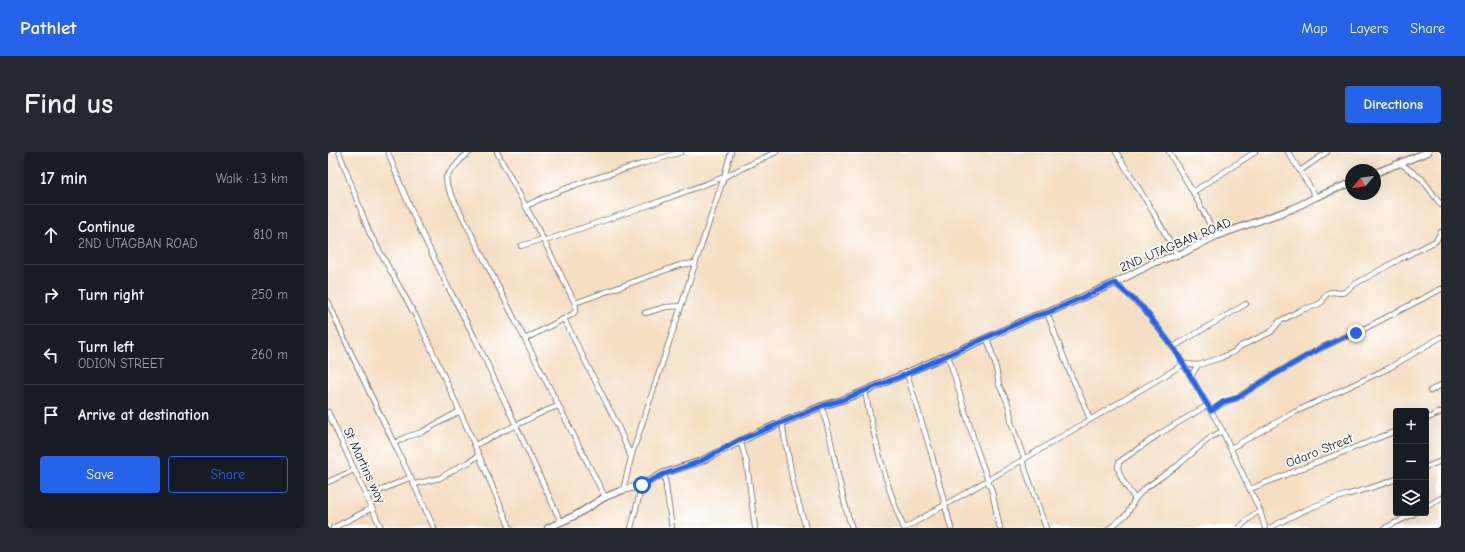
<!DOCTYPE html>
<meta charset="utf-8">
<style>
:root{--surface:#171b24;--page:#242831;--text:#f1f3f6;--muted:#9ea1a6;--line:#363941;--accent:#2563eb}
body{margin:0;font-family:"Comic Neue",sans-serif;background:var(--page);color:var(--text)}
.controls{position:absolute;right:12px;bottom:12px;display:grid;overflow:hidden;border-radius:4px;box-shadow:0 4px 16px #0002}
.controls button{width:36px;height:36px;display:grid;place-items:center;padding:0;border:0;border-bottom:1px solid var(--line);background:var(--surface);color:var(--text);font:20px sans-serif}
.compass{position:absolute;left:1017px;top:12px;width:36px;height:36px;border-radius:50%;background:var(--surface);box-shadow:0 4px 16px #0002;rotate:241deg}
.stop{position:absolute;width:12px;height:12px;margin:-9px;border:3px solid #2563eb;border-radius:50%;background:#fff}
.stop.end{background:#2563eb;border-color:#fff;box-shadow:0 1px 4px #0008}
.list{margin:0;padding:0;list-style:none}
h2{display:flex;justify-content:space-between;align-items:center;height:52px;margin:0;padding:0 16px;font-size:17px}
h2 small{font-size:13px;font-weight:400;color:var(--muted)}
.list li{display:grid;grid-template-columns:26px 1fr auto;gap:12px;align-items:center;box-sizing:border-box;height:60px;padding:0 16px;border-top:1px solid var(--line)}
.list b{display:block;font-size:15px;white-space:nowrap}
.list p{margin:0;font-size:13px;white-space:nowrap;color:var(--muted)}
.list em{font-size:13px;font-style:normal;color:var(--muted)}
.actions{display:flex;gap:8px;padding:12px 16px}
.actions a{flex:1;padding:9px 0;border:1px solid var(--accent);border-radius:4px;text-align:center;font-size:14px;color:var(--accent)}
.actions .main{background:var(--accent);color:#fff}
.icon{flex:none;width:22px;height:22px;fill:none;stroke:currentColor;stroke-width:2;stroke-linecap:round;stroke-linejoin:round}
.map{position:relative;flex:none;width:1113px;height:376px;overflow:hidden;border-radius:4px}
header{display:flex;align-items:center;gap:24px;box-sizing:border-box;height:56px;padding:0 20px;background:var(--accent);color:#fff}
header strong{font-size:19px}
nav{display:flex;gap:22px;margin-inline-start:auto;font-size:14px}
.intro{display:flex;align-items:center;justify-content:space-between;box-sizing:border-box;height:96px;padding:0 24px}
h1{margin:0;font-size:28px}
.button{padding:10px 18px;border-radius:4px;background:var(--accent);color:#fff;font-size:14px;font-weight:700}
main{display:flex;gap:24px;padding:0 24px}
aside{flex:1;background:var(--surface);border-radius:4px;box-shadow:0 4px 16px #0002}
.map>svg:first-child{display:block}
</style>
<header>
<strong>Pathlet</strong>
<nav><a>Map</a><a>Layers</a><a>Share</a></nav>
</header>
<div class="intro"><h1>Find us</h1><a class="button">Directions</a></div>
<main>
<aside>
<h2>17 min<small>Walk · 1.3 km</small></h2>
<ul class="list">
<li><svg class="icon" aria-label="ahead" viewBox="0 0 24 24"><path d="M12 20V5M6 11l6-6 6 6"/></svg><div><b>Continue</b><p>2ND UTAGBAN ROAD</p></div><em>810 m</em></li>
<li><svg class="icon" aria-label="right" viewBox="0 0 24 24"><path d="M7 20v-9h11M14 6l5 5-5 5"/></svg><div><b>Turn right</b></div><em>250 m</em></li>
<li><svg class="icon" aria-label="left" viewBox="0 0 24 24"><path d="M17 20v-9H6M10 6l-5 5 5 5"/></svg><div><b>Turn left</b><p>ODION STREET</p></div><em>260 m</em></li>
<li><svg class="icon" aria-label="arrive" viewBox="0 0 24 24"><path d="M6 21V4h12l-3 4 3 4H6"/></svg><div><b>Arrive at destination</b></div></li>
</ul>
<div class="actions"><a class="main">Save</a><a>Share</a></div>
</aside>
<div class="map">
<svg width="1113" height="376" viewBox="0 0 1113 376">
<rect width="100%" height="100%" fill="#fff"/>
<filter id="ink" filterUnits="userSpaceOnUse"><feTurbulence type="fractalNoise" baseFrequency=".025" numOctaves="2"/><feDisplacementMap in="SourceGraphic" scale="8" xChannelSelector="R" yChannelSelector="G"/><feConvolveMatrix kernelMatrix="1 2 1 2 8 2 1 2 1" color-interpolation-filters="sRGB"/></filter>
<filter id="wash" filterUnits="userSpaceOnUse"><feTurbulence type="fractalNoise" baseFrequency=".012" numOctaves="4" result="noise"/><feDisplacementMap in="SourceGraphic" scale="16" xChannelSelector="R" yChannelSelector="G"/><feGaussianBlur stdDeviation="0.9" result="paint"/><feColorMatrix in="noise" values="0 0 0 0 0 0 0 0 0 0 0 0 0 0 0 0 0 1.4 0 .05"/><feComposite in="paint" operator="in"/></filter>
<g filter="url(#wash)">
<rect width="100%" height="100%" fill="#f4dfc3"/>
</g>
<g filter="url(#ink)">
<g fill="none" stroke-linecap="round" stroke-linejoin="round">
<g stroke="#686056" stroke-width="6">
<g id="minor">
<polyline points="11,0 41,80 92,172 138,273 182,376"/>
<polyline points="60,0 71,29 89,71 120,135 149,190 233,370"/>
<polyline points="142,0 135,5 118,25 119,34 277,345"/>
<polyline points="169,0 215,87 247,151 248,158 245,162 197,187"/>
<polyline points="788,0 825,60 849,103"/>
<polyline points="841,0 865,40 888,84"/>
<polyline points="960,0 988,45"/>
<polyline points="1072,11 1094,27 1113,53"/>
<polyline points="972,19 999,0"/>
<polyline points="865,40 927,0"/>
<path d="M198,54C247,29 301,17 353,0"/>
<polyline points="216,89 330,50 396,25 448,0"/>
<polyline points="193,94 215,87"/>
<polyline points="787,131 815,156 847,198 893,276 932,359 937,376"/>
<path d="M0,149C32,226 72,300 106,376"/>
<polyline points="247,151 352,113 367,111"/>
<polyline points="317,161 338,155 353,154"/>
<polyline points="719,161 742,221 757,254 762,268"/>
<polyline points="236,167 289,272 303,305"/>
<polyline points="659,186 667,211 671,233 679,249 682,259 683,270 694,301 697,307"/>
<polyline points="845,195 918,152"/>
<polyline points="620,203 648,295 664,340 672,376"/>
<polyline points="856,212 870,213 892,206 906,200 913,194 943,180 952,169 956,167 973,158 989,153 994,150 997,144 1000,141 1004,140 1013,141 1017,140 1027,132 1072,107 1108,89 1113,80"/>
<polyline points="579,222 604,304 623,376"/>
<polyline points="863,224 870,213"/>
<path d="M537,239C546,286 557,333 576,376"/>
<polyline points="1102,239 1113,233"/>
<path d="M494,254C506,294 510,336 524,376"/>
<polyline points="883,259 895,251 909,246 940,226 991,197 1014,186 1028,181 1113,137"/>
<polyline points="0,260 53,376"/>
<polyline points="1098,267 1113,260"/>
<path d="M454,270C456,279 456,289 459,297L466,336L478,376"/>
<polyline points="412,288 419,312 427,376"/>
<polyline points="67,291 78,285 94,280 132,259"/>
<polyline points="147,293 217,259 230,254"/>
<polyline points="903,296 967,260 1061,216 1113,185"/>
<polyline points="694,308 718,376"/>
<polyline points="1098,315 1113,309"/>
<polyline points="336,321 344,376"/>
<polyline points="0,330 26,318"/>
<polyline points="87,332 112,326 134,313 140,311 151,303"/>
<polyline points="922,337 1068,279"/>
<polyline points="295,338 304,302 396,25 403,0"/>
<polyline points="38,345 83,325"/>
<path d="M807,347C801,337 787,322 791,310L831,282L880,253"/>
<polyline points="1098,355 1113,346"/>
<polyline points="5,376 44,356"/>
<polyline points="303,376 314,333"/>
<polyline points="577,376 691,310 856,212"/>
<polyline points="782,376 799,362 807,347 816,337 849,314 883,285 895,279"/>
<polyline points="911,376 925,363 932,359"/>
<path d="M942,376C966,362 992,351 1018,343C1035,338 1052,334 1068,327"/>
<polyline points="1057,376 1087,361"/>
</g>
</g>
<g stroke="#686056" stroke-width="8">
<g id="tertiary">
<polyline points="1047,21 1100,0"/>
<polyline points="220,376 248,363 277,345 295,338 314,333 336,321 373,309 431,280 494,254 514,248 537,239 659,186 706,164 719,161 787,131 825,111 855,101 888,84 964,57 988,45 1023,31"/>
</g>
</g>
<use href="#minor" stroke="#fff" stroke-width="4.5"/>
<use href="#tertiary" stroke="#fff" stroke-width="6"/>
</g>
</g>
<g fill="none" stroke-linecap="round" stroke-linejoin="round" filter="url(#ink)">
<polyline stroke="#2563eb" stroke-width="5" points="314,333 336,322 373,309 412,288 494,254 514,248 578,222 706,164 719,161 787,131 815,156 847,198 883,259 895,250 909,246 940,226 991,197 1014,186 1028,181"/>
</g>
<g text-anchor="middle" stroke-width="3.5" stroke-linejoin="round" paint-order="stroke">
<g font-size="13" fill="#1c1c1c" stroke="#fff">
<text transform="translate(847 92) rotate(-23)" y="5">2ND UTAGBAN ROAD</text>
<text transform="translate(991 298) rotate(-22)" y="5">Odaro Street</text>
<text transform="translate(37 313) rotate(65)" y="5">St Martins way</text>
</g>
</g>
</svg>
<div class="controls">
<button>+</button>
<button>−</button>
<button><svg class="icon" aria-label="layers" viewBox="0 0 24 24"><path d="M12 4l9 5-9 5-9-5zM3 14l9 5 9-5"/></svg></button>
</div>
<svg class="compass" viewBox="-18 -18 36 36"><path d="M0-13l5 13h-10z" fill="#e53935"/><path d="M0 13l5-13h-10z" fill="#9ea1a6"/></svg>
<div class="stop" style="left:314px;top:333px"></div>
<div class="stop end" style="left:1028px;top:181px"></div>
</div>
</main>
